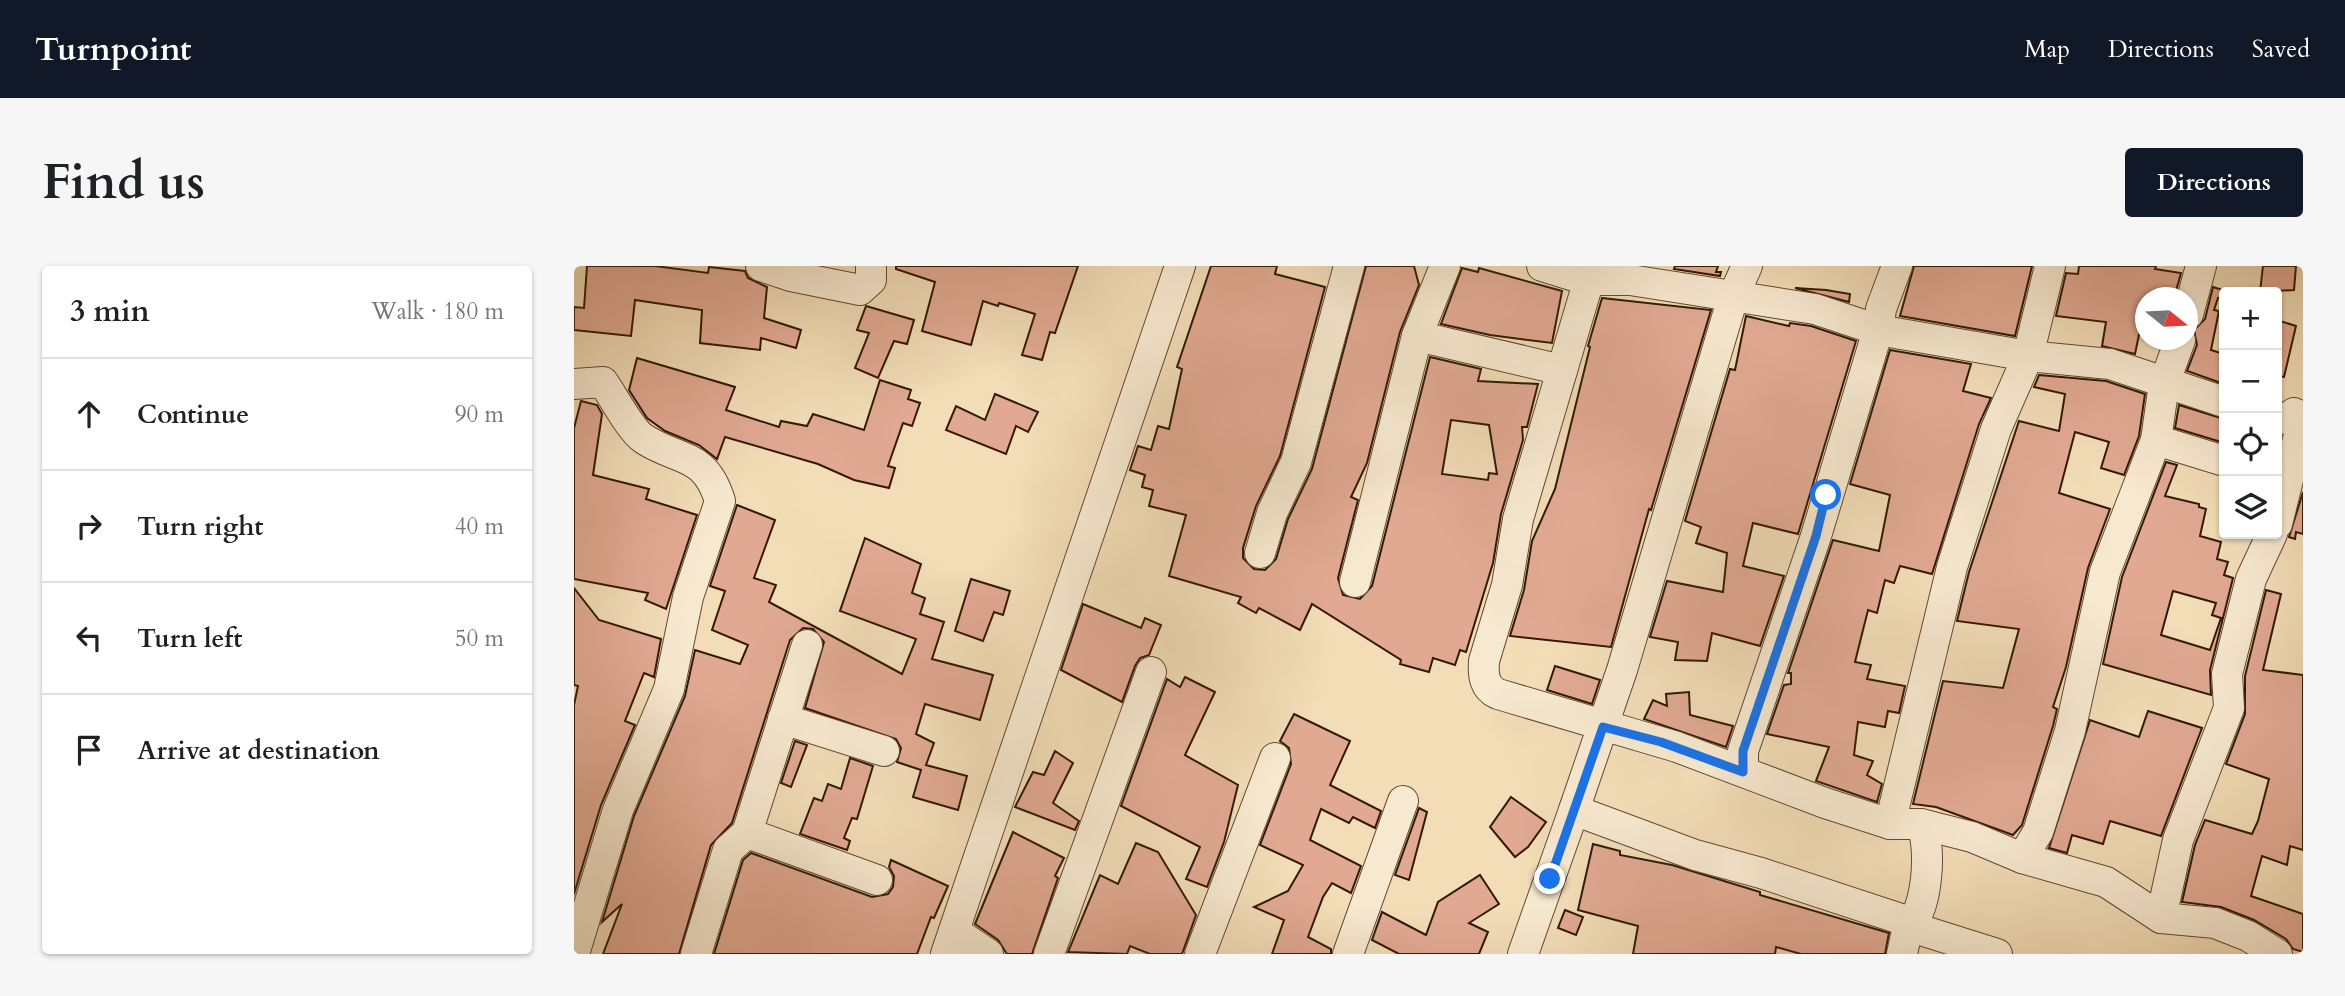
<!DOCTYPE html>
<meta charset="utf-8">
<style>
:root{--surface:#fff;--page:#f6f6f6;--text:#202124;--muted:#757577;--line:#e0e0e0;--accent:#111827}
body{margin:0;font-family:Cardo,serif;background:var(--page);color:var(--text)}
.controls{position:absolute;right:21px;top:21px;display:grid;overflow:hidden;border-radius:7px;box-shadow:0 2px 5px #0004}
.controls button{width:63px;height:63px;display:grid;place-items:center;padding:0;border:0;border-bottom:2px solid var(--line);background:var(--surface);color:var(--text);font:35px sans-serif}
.compass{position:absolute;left:1561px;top:21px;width:63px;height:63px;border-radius:50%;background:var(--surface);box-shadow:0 2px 5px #0004;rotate:108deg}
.stop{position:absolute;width:21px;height:21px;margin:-16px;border:5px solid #1a73e8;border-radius:50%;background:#fff}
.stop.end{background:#1a73e8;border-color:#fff;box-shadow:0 2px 7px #0008}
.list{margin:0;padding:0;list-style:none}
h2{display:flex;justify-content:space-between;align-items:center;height:91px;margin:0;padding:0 28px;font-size:30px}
h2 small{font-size:23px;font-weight:400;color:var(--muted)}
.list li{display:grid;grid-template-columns:46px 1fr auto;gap:21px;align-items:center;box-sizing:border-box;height:112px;padding:0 28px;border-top:2px solid var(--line)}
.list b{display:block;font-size:26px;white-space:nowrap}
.list em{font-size:23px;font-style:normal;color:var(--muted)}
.icon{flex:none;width:38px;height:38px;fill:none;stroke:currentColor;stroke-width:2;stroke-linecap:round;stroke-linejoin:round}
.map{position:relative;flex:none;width:1729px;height:688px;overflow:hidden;border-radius:7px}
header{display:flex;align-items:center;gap:42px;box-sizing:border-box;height:98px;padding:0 35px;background:var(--accent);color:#fff}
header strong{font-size:33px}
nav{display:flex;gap:38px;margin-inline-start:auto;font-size:24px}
.intro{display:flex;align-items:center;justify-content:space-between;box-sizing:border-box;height:168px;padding:0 42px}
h1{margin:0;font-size:49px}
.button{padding:18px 32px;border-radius:7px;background:var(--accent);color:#fff;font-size:24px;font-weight:700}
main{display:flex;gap:42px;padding:0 42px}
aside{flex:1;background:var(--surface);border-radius:7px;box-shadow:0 2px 5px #0004}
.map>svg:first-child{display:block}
</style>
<header>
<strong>Turnpoint</strong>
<nav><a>Map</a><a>Directions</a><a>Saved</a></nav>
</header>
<div class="intro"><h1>Find us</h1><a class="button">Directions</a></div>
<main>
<aside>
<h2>3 min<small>Walk · 180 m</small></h2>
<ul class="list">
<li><svg class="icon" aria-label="ahead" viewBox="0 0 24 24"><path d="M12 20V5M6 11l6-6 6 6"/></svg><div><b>Continue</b></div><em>90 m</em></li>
<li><svg class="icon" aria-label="right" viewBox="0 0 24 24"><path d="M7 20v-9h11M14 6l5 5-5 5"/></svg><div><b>Turn right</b></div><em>40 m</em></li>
<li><svg class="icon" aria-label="left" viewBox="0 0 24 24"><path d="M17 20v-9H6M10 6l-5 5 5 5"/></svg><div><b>Turn left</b></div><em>50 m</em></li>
<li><svg class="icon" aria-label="arrive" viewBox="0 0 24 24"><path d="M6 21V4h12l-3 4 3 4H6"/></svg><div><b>Arrive at destination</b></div></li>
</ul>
</aside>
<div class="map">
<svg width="1729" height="688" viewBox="0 0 1729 688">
<rect width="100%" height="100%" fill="#f2ddb7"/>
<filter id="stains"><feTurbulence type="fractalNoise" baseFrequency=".00286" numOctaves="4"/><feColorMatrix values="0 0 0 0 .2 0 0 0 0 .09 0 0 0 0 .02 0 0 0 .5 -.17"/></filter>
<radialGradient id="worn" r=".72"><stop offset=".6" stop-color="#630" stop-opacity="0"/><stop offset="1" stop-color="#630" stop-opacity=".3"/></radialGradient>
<g fill="#e1a992" stroke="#331906" stroke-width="2" fill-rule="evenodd">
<polygon points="13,0 81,0 134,7 135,1 171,5 174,12 193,21 190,52 227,64 222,82 187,72 186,84 126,77 128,44 61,34 57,70 0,64 0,41 10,42"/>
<polygon points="322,0 504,0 481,67 476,66 468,94 448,89 461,48 425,37 424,40 409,35 397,79 348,65 361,16 322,3"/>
<path d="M637,0H703L701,8L751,21L706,190L682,240L669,282V292L680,303L691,304L702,293L714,253L738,203L792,0H840L845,19L826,66L793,197L777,231L784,234L764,312L769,329L786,333L798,320L856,91L907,103L904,115L964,118L953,161H948L949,174L927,248L919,297L892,386L886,384L881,399L859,392L855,406L826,398L827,394L738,338L726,364L685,342L682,347L664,337L667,331L595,310L612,249L575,240L579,224L568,221L571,209L556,204L564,180L577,184L584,160L595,163L608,103L603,101ZM877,154L915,159L923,208L915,207L914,214L868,208Z"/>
<polygon points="1101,0 1144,0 1142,6 1147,6 1146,10 1100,3"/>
<polygon points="1340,0 1458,0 1441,70 1326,50"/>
<polygon points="1505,0 1582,0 1581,3 1607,7 1600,32 1572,32 1572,60 1567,59 1561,88 1528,80 1532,56 1482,50 1492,7 1504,8"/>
<polygon points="1689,0 1722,0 1720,24 1686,26"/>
<polygon points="888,2 904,6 905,2 988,25 978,77 916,69 867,58"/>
<polygon points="1639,21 1655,26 1650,26 1650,32 1644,32 1640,44 1645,45 1637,84 1650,88 1650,118 1613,105 1623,79 1620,64 1631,53"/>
<polygon points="1221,22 1252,24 1276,28 1275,36"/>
<polygon points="1028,32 1137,44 1077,244 1075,243 1037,381 936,370 950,324 958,275 981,223 1016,81 1014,80"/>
<polygon points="292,40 340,54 333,78 320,75 304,112 281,102 295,67 283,64"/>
<polygon points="1172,50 1215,60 1216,57 1237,60 1282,75 1224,268 1179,257 1169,300 1210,310 1186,380 1138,367 1133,395 1101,394 1104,376 1076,371 1093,315 1149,326 1153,287 1122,277 1127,261 1111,255 1156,103 1161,104"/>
<polygon points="1703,54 1722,60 1710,111 1703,110"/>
<polygon points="1316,84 1397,98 1389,125 1417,132 1405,158 1358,308 1326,300 1320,317 1311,314 1303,347 1294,344 1281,396 1297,399 1293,413 1331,420 1325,447 1314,445 1311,461 1284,456 1280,489 1299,495 1293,509 1308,518 1303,536 1242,515 1255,481 1193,468 1210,419 1217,418 1217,407 1214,407 1259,274 1305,285 1316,229 1276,218"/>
<polygon points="63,92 161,121 152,144 205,161 207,155 233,160 239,148 290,164 306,114 337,124 334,133 346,137 338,160 329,157 314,200 321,202 315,222 280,214 244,198 151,171 143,193 125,179 91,165 73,152 55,124"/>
<polygon points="1465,109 1532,115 1571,128 1565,170 1550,209 1527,202 1535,176 1501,166 1485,227 1536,243 1514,302 1492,401 1479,441 1483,443 1479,460 1448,559 1439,569 1362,541 1339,538 1369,415 1429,422 1445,363 1383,355 1395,306 1445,155 1485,165 1491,128 1460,121"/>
<polygon points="421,128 464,146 454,166 442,160 432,188 372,164 382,140 411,154"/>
<polygon points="7,135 23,139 28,148 19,209 75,223 72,233 123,249 92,343 71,334 74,327 0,313 0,162"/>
<polygon points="1605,139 1650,153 1647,176 1601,162"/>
<path d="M1592,196L1603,199L1591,230L1625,238V241L1632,243L1626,270L1647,276L1643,293L1654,296L1650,309L1659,312L1636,404L1637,429L1529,398L1548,311ZM1599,325L1642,337L1638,349L1647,352L1636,384L1587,369Z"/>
<polygon points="1729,226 1729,268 1722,266 1721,273 1715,271"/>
<polygon points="163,239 201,254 180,312 202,319 195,336 328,408 342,373 266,345 291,272 347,298 338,327 351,332 346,348 370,356 358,393 419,409 406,454 351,438 342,468 360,477 352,499 393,510 384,544 339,531 347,504 323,496 327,482 322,473 231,442 250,376 239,363 229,362 216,374 158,557 137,579 105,688 29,688 48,638 28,656 60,550 111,430 121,384 166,398 174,379 138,364 151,325 136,320"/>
<polygon points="397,313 436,325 429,349 420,346 409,375 381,365"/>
<polygon points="0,322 25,354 87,373 80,411 70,407 51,455 61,459 27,539 0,628 0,439 4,420 0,419"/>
<polygon points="1692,324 1707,328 1689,404 1729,409 1729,584 1716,580 1713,599 1688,590 1677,630 1729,648 1729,686 1719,683 1712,673 1680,654 1647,641 1608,636 1621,579 1631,554 1678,568 1684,555 1695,513 1652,498 1671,448 1671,410"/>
<polygon points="509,338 567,362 571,352 587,359 575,389 566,392 561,400 548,436 487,404"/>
<polygon points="981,400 1026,414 1018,438 973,424"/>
<polygon points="611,411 641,426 611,489 664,519 650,576 633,621 612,613 626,581 547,540 593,413 606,421"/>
<polygon points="1115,426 1116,449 1159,460 1152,481 1070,453 1079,434 1093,440 1092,428"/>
<polygon points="1574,445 1628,462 1587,570 1536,555 1529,578 1498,569 1493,587 1475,582 1516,454 1565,471"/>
<polygon points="720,448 776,475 756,519 807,545 801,562 779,551 775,557 747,543 736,574 787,600 777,627 758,617 749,631 734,671 757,683 757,688 698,688 710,654 680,641 714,625 729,599 686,579 717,498 715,482 706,475"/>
<polygon points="221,475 233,479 217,521 207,517"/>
<polygon points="481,485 499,497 479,537 505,555 501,564 441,541 459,506 470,509"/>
<polygon points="276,492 299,500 283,553 278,552 270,572 276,575 273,584 226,568 240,532 248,535 254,518 267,523"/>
<polygon points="937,531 972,556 954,581 941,591 916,561"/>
<polygon points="845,542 853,546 835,614 821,609"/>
<polygon points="439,566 490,592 481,610 484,612 458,688 433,688 424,674 401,658"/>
<polygon points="562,577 584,586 622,649 608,688 576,688 556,680 553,688 494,686 526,609 544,618"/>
<polygon points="1019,578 1046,585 1046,589 1098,599 1186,626 1186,629 1315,667 1311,688 1227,688 1202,681 1201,688 1059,688 1064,660 1004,644"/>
<polygon points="177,587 298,631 314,628 319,621 320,610 315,601 317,594 374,620 360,652 357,651 343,688 140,688 169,594"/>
<polygon points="906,609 925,638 895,657 914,666 905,688 825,688 798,674 808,646 852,669 864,636"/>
<polygon points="991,644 1009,651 1002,669 984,662"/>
</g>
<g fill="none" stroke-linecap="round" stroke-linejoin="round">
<g stroke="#634a32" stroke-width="32">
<g id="minor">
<polyline points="187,0 217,10 286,24 297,14 297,0"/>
<polyline points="968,0 1013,14 1056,14 1241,43 1304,64 1454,90 1536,98 1650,136"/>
<path d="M1019,0L944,253L933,319L910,395C909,409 910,422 924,428L1103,481L1251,537L1316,558H1347L1398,571L1448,592L1532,616L1587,652L1641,657L1674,670L1703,688"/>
<polyline points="1614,48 1627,0"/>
<polyline points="843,70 988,104"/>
<path d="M0,118L29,116C39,130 57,165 70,173C106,196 131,186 146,235L114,331L95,423L44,544L0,688"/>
<polyline points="1703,151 1713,153 1720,147 1727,151 1728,157 1703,258"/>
<polyline points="1582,174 1650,195"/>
<polyline points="686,287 698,247 722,196 775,0"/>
<polyline points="781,316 843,70 871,0"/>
<polyline points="209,453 310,485"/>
<polyline points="1169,505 1169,485 1242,270 1304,64 1307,43 1323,0"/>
<polyline points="1000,544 1048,404 1159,31 1173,0"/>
<polyline points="1316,558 1378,301 1422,163 1454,90 1476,0"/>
<polyline points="173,567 303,614"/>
<polyline points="1448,592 1464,566 1496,465 1531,306 1582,174 1590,118 1606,74"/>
<polyline points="1587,652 1604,574 1655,442 1653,408 1677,313 1698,268"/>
<polyline points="1334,660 1423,688"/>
<polyline points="380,665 414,688"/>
<polyline points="122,688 154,584 173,567 233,379"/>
<polyline points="372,688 606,0"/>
<polyline points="475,688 577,406"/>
<polyline points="626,688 701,492"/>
<polyline points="774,688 829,535"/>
<polyline points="949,688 1000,544 1121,589 1187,607 1339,657"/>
<path d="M1328,688L1334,660C1354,646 1358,578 1347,558"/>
</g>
</g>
<use href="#minor" stroke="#f7e9d0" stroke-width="30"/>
</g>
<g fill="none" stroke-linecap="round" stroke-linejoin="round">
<polyline stroke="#1a73e8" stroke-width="9" points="976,613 1029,461 1087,476 1169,506 1169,485 1242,270 1252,229"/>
</g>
<rect width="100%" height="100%" filter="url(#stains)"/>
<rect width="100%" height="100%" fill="url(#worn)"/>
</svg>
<div class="controls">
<button>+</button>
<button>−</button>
<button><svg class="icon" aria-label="locate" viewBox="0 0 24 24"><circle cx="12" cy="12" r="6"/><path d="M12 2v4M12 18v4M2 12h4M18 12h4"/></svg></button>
<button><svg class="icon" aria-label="layers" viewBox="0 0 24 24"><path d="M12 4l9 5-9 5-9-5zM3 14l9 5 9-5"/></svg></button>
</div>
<svg class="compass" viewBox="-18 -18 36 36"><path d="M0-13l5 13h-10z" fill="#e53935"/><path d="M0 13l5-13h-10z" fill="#757577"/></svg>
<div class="stop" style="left:1252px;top:229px"></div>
<div class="stop end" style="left:976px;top:613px"></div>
</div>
</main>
